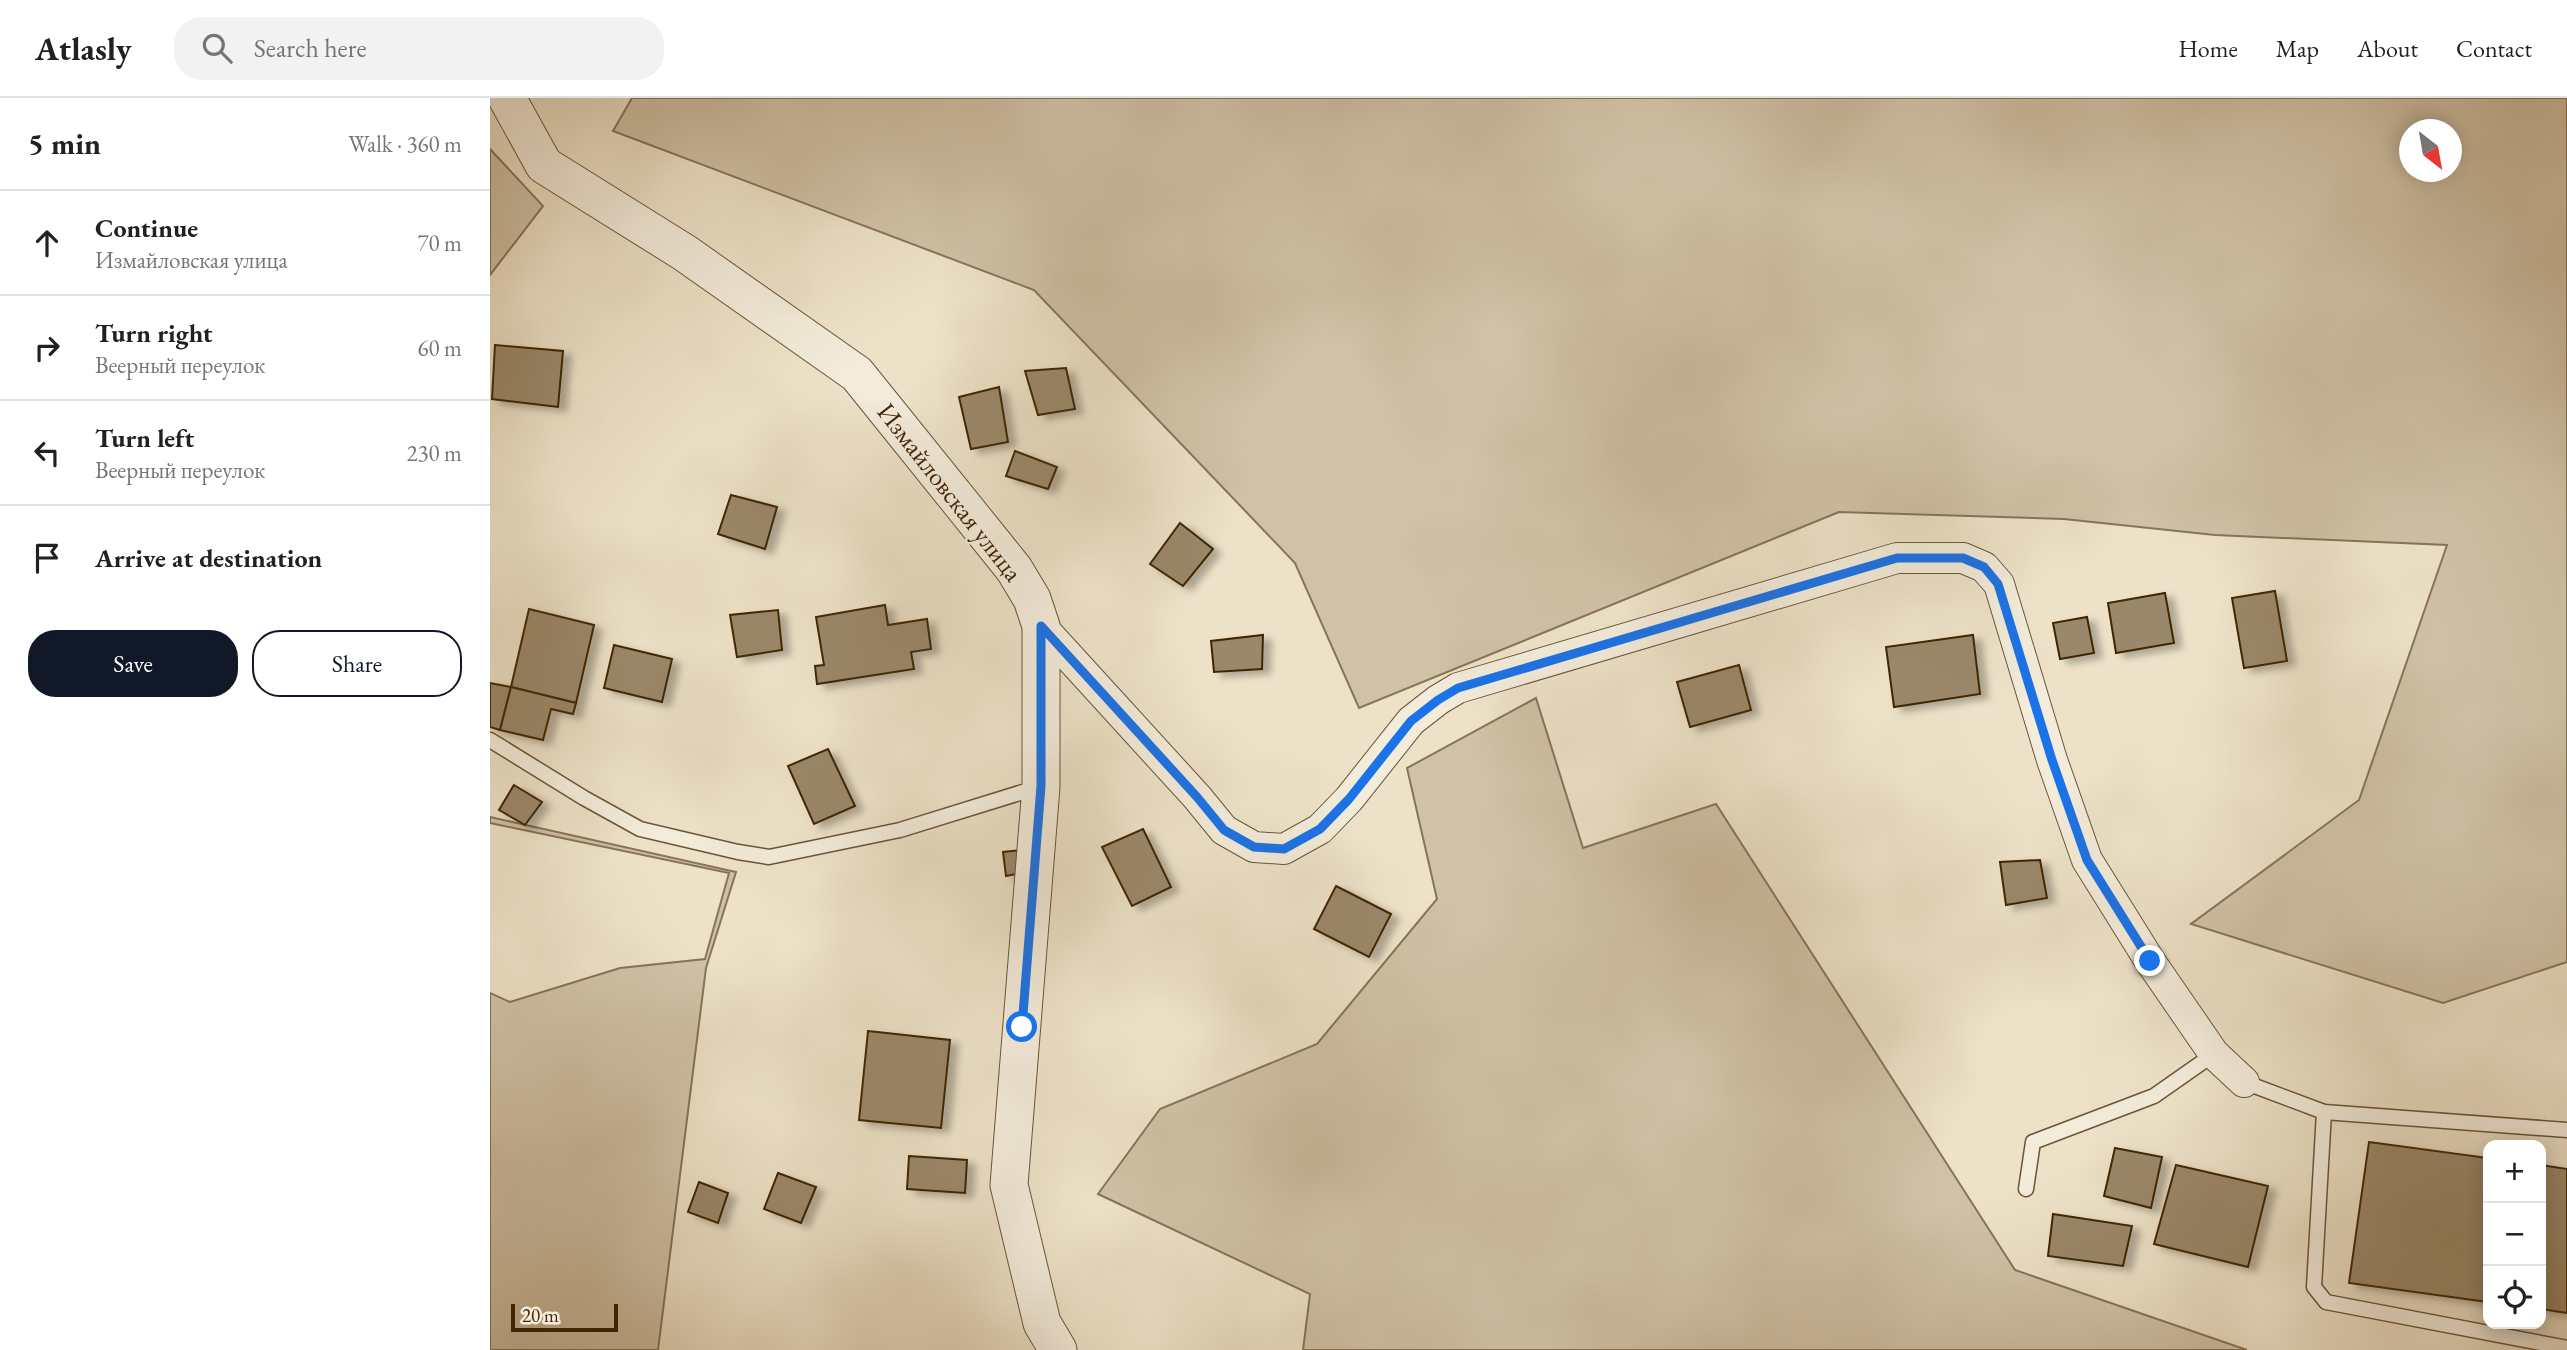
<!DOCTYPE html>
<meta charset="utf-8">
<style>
:root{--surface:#fff;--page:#f2f2f2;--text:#202124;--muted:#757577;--line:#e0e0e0;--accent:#111827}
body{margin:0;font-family:"EB Garamond",serif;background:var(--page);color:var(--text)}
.controls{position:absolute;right:21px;bottom:21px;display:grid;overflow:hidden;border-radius:14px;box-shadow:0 4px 18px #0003}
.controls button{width:63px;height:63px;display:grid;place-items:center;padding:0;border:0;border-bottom:2px solid var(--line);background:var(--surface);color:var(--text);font:35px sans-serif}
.compass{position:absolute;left:1909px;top:21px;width:63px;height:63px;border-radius:50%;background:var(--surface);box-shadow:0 4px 18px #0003;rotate:149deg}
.scale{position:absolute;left:21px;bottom:18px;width:107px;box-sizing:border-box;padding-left:7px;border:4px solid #412605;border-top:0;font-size:19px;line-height:24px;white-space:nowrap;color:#412605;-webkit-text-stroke:5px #f3ecdb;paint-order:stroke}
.stop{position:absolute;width:21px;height:21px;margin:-16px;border:5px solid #1a73e8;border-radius:50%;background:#fff}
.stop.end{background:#1a73e8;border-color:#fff;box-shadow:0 2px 7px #0008}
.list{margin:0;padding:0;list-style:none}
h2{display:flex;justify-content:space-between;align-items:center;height:91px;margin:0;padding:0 28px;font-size:30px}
h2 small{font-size:23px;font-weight:400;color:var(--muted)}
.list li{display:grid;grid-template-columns:46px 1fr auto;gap:21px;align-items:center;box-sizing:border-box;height:105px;padding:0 28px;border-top:2px solid var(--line)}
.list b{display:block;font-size:26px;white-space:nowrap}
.list p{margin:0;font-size:23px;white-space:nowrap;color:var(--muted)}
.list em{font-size:23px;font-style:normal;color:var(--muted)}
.actions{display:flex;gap:14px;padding:21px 28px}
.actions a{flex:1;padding:16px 0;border:2px solid var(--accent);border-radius:28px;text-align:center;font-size:24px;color:var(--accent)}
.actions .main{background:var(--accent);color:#fff}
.icon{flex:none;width:38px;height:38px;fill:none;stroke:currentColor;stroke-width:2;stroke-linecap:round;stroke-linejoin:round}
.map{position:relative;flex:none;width:2077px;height:1252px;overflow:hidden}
header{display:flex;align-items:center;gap:42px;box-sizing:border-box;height:98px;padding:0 35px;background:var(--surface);border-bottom:2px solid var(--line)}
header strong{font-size:33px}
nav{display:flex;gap:38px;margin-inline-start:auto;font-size:24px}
.search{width:490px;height:63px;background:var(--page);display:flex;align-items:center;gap:18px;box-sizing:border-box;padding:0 24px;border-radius:28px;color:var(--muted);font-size:26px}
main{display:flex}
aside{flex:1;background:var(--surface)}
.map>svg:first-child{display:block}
</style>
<header>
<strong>Atlasly</strong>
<div class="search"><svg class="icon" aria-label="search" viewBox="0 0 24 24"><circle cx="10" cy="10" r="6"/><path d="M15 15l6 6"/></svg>Search here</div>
<nav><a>Home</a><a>Map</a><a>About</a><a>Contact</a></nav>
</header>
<main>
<aside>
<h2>5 min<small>Walk · 360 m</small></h2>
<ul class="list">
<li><svg class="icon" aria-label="ahead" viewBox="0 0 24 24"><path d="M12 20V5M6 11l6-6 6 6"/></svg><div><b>Continue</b><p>Измайловская улица</p></div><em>70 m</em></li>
<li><svg class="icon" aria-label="right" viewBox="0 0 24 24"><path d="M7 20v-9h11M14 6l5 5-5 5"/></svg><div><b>Turn right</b><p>Веерный переулок</p></div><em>60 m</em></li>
<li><svg class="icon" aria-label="left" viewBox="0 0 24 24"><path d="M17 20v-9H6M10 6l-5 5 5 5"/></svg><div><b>Turn left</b><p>Веерный переулок</p></div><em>230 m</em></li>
<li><svg class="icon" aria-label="arrive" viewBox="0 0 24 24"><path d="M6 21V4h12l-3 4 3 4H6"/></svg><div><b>Arrive at destination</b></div></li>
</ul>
<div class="actions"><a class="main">Save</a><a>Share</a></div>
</aside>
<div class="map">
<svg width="2077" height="1252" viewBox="0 0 2077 1252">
<defs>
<filter id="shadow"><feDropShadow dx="8" dy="4.5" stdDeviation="3.5" flood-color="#0004"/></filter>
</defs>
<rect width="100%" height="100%" fill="#ede2c8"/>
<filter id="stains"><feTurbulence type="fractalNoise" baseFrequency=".00286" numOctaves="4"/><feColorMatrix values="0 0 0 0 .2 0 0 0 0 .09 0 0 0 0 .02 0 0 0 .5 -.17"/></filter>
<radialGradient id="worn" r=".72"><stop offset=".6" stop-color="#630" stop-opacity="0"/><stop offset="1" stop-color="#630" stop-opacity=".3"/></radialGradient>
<g fill="#d0c2a7" stroke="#887456" stroke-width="2" fill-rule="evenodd">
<path d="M142,0H2077V864L1953,905L1701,826L1869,702L1957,447L1725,437L1574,421L1349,414L869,610L805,465L544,192L123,33ZM1920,32H1962V74H1920Z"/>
<polygon points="0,51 53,108 0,177"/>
<polygon points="1046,600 1093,750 1226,706 1525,1172 1757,1252 813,1252 820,1196 608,1096 670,1011 827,946 947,801 917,670"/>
<polygon points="0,719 246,774 216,870 168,1252 0,1252 0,895 20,904 130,870 215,861 239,775 0,725"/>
</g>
<g fill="#9a886a" stroke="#412605" stroke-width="2" filter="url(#shadow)">
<polygon points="5,247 73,253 68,309 2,301"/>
<polygon points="576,270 585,311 548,317 535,273"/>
<polygon points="509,289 518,344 481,351 469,299"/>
<polygon points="525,353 567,369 558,391 516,378"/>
<polygon points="241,397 287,409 275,451 228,436"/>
<polygon points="690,425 723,451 693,488 660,466"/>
<polygon points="1785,493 1797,563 1754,570 1742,500"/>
<polygon points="1675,495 1684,545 1626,555 1618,505"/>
<polygon points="395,507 398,527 437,521 441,551 421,554 424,571 327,586 325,568 334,567 326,519"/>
<polygon points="39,511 104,527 86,605 21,589"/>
<polygon points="288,512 292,552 247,559 240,517"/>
<polygon points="1597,519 1604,555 1570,561 1563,525"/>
<polygon points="773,537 772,571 724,574 721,543"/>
<polygon points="1483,537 1490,596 1404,609 1396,549"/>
<polygon points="124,547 182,561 172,604 114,590"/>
<polygon points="1249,567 1261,612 1200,629 1187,584"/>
<polygon points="0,585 21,589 10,632 0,629"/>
<polygon points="21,589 86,605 83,616 61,611 53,642 10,632"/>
<polygon points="338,651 365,708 324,726 298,668"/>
<polygon points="24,687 52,704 35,727 9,712"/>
<polygon points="653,731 681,789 642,808 612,749"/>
<polygon points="531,752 531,775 516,778 513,754"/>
<polygon points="1550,762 1557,800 1516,807 1510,764"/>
<polygon points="846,788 901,816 879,859 824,831"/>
<polygon points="378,933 460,942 451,1030 369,1022"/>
<polygon points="1879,1044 1998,1060 1998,1204 1859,1185"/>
<polygon points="1625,1050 1672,1059 1661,1110 1614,1098"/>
<polygon points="419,1058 477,1062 475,1095 417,1091"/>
<polygon points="1686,1067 1778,1088 1758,1169 1664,1146"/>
<polygon points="2051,1067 2077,1071 2077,1215 2051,1211"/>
<polygon points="288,1075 326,1089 311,1125 274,1111"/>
<polygon points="209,1084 238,1095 228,1125 198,1114"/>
<polygon points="1563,1116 1642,1128 1633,1168 1558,1158"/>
</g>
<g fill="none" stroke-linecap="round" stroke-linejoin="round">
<g stroke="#6c5536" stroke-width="17">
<g id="service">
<polyline points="0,642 94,700 150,731 248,754 279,759 410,732 549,689"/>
<polyline points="1754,984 1834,1014 2077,1032"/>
<polyline points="1834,1014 1824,1189 1836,1204 2077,1250"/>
<polyline points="1536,1091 1543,1044 1664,998 1724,956"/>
</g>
</g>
<g stroke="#6c5536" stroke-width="32">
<polyline id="minor" points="551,528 707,699 734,732 764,749 794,751 830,731 859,701 921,623 948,602 968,590 1407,460 1473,460 1494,469 1509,486 1562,662 1597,762 1660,863 1724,956 1754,984"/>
</g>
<g stroke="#6c5536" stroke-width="39">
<polyline id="tertiary" points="17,0 54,67 195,155 367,276 524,471 542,501 551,528 551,689 519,1087 552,1225 568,1252"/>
</g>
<use href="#service" stroke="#f3ecdb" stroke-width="14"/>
<use href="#minor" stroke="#f3ecdb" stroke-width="30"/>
<use href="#tertiary" stroke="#f3ecdb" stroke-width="37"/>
</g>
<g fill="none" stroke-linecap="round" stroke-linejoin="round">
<polyline stroke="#1a73e8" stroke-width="9" points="532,929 551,688 551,528 707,699 734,732 764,749 794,751 830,731 859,701 921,623 948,602 968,590 1407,460 1473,460 1494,469 1508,486 1562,662 1597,762 1660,863"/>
</g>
<g text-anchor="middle" stroke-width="5" stroke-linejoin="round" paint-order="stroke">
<g font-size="26" fill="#412605" stroke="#f3ecdb">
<text transform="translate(460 394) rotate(52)" y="9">Измайловская улица</text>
</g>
</g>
<rect width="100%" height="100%" filter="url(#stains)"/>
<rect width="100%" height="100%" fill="url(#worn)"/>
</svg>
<div class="controls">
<button>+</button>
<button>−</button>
<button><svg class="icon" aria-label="locate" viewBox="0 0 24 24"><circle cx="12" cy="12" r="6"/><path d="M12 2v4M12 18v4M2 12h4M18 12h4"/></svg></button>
</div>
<svg class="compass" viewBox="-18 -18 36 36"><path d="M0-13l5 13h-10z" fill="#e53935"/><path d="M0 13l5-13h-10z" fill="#757577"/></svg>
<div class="scale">20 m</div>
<div class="stop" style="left:532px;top:929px"></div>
<div class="stop end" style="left:1660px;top:863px"></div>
</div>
</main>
